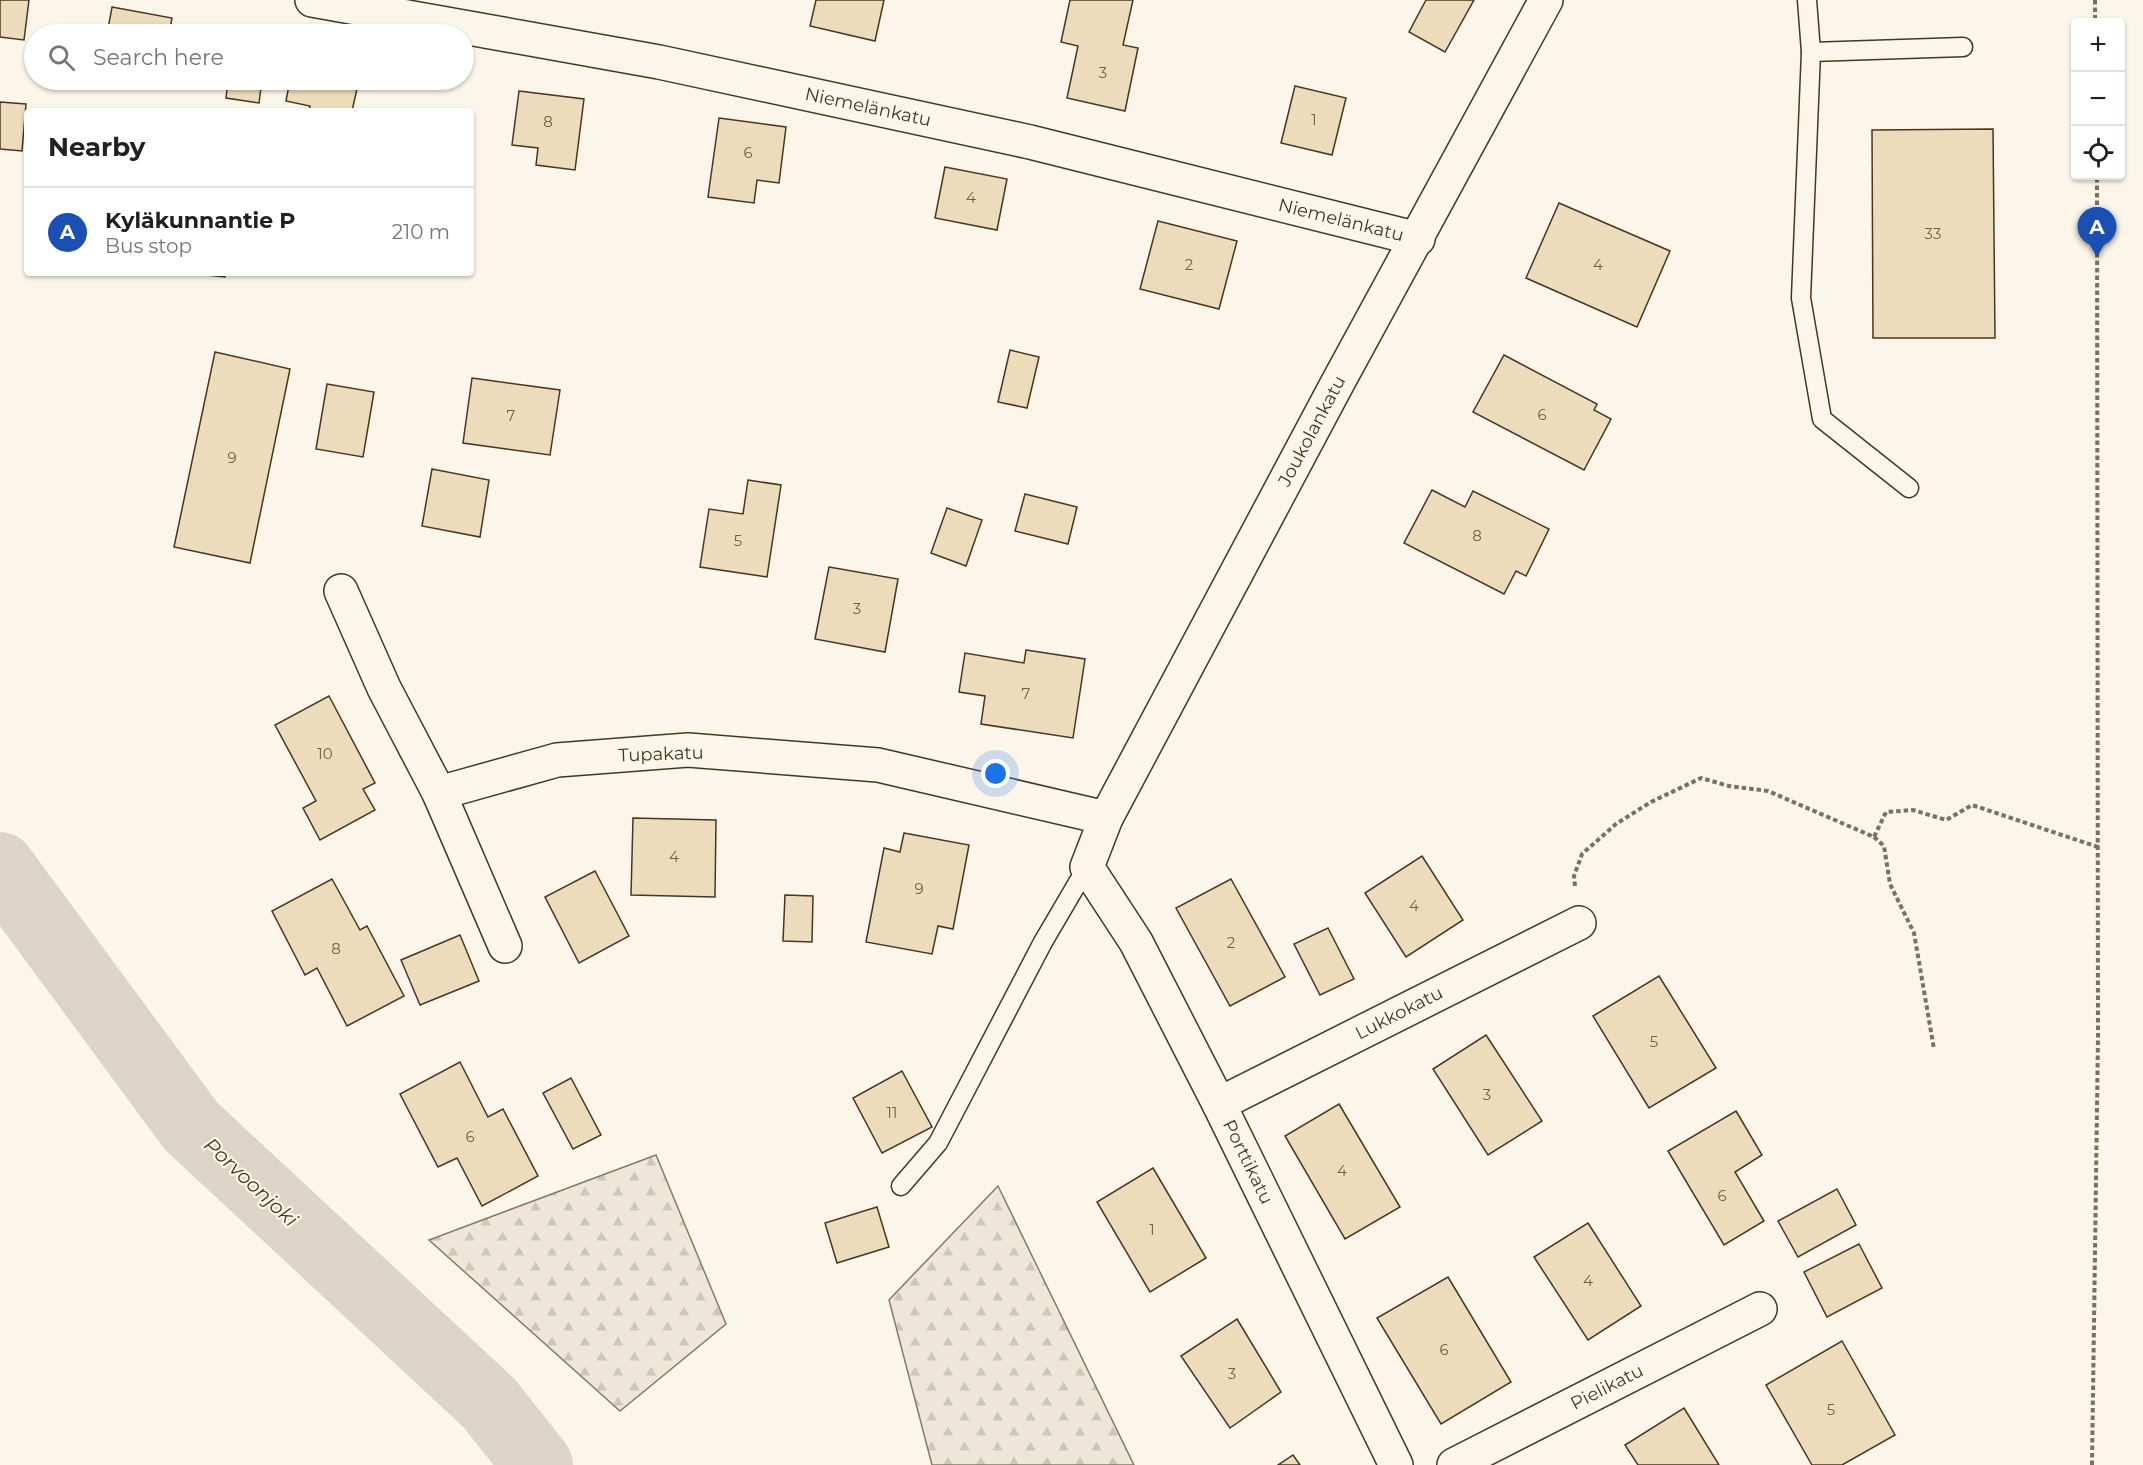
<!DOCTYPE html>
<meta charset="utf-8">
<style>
:root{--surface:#fff;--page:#f6f6f6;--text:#202124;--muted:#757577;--line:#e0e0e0;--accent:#d93025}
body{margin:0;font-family:Montserrat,sans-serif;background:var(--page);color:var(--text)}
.controls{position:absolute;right:18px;top:18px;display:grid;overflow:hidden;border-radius:6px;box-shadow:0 2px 4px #0004}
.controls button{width:54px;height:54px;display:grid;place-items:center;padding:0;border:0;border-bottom:2px solid var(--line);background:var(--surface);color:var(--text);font:30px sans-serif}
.you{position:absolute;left:996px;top:774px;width:21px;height:21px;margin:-15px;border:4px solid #fff;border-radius:50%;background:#1a73e8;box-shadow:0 0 0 9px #1a73e833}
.badge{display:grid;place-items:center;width:39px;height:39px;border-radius:50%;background:var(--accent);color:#fff;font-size:20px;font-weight:700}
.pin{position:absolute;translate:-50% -50px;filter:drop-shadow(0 2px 3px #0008)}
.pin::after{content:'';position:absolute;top:32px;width:21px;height:18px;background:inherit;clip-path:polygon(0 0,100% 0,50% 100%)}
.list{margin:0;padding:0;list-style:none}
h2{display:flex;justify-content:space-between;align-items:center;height:78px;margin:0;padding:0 24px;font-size:26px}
h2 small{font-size:20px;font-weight:400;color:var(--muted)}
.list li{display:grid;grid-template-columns:39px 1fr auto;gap:18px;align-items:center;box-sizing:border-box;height:90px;padding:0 24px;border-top:2px solid var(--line)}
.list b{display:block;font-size:22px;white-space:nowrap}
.list p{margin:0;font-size:20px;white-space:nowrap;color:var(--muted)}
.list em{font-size:20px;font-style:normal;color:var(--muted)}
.icon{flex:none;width:33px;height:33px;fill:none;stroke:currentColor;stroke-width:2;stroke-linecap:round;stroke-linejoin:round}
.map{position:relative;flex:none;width:2143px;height:1465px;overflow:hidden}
.search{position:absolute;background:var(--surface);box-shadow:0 2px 4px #0004;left:24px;top:24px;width:450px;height:66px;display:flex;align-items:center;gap:15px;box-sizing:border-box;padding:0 21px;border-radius:33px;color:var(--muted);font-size:22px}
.panel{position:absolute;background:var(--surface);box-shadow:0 2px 4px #0004;left:24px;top:108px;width:450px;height:168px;border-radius:6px}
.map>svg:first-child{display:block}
</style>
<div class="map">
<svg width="2143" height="1465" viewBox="0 0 2143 1465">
<defs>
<pattern id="forest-firs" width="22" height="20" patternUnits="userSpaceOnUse" patternTransform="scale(1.5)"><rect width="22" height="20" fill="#ede6d9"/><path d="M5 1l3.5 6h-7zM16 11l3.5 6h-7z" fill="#cdc6ba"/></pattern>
</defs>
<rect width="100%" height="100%" fill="#fbf6e9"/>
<g fill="url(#forest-firs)" stroke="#887966" stroke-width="1.5">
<polygon points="656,1155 726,1324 620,1411 429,1240"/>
<polygon points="998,1186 1134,1465 932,1465 889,1300"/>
</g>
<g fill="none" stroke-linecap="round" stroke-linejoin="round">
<polyline stroke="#dcd4c6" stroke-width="70" points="0,867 191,1126 489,1403 538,1465"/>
</g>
<g fill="#ecdcbc" stroke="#4a3520" stroke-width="1.5">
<polygon points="0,0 29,0 24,40 0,37"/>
<polygon points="816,0 884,0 875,41 810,26"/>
<polygon points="1070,0 1133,0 1123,45 1138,48 1125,111 1067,98 1078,46 1061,42"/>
<polygon points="1426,0 1474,0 1445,52 1409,32"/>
<polygon points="112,7 172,18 169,34 107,34"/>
<polygon points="228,80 262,80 259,103 226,98"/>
<polygon points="290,80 359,80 352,111 309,111 310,106 286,101"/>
<polygon points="1295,86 1346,98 1332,155 1281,143"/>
<polygon points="519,91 584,99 575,170 536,165 538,148 512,145"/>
<polygon points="0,102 26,104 22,151 0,149"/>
<polygon points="719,118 786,127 779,183 757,180 754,203 708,197"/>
<polygon points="1993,129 1995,338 1873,338 1872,130"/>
<polygon points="945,167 1007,179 997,230 935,218"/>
<polygon points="1559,203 1670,251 1637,327 1526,278"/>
<polygon points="1158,221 1237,241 1219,309 1140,289"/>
<polygon points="186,273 225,273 225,277"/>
<polygon points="1010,350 1039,357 1027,408 998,402"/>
<polygon points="215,352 290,369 250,563 174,547"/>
<polygon points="1504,355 1597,404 1594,410 1611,419 1584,470 1473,412"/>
<polygon points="472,378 560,390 550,455 463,443"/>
<polygon points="327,384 374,392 363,457 316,449"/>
<polygon points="432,469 489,480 480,537 422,526"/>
<polygon points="748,480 781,485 767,577 700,567 709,509 743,514"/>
<polygon points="1432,490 1465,507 1473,491 1549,529 1526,576 1516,571 1504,594 1404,543"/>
<polygon points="1025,494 1077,507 1068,544 1015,531"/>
<polygon points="947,508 982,520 966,566 931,553"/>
<polygon points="829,567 898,579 885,652 815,639"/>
<polygon points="1026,650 1085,659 1073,738 981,724 985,696 959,692 965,653 1024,663"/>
<polygon points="329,696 375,783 363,789 375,810 320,840 303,808 316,801 275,725"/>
<polygon points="633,818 716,820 715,897 631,895"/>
<polygon points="904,833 969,845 953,929 938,926 932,954 866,942 884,848 900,852"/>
<polygon points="1422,856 1463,920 1406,957 1365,893"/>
<polygon points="595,871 629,936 579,963 545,897"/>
<polygon points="332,879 360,930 367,926 404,996 347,1026 317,968 305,975 272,911"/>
<polygon points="1231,879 1285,977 1230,1006 1176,908"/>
<polygon points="785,895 813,896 812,942 783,941"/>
<polygon points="1328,928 1354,979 1320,995 1294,944"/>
<polygon points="460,935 479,981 420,1005 401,960"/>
<polygon points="1659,976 1716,1068 1649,1108 1593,1016"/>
<polygon points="1486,1035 1542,1121 1488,1155 1433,1069"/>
<polygon points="460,1062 488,1117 503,1109 538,1176 482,1206 457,1158 438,1167 400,1094"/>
<polygon points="902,1071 932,1127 882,1153 853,1098"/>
<polygon points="571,1078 601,1135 573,1149 543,1093"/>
<polygon points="1339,1104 1400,1207 1345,1239 1285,1136"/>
<polygon points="1736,1111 1762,1155 1735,1172 1764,1221 1724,1245 1668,1151"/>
<polygon points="1153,1168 1206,1258 1150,1292 1097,1202"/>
<polygon points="1837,1189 1856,1225 1798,1257 1778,1221"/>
<polygon points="877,1207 889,1247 837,1263 825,1223"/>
<polygon points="1588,1223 1641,1306 1588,1340 1534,1257"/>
<polygon points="1859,1244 1882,1288 1827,1317 1804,1272"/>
<polygon points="1448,1277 1511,1382 1441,1424 1377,1318"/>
<polygon points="1237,1319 1281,1392 1230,1428 1181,1356"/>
<polygon points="1842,1341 1895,1435 1842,1465 1812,1465 1766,1385"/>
<polygon points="1684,1408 1719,1465 1638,1465 1625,1445"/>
<polygon points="1293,1455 1300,1465 1278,1465"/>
</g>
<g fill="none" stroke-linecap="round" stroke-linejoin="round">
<g stroke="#4a3520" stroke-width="21">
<g id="service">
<polyline points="1807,0 1811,52 1801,298 1822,419 1909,488"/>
<polyline points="1811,52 1963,47"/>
<polyline points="901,1186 938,1143 1043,942 1087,867"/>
</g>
</g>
<g stroke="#4a3520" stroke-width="36">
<g id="minor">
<polyline points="312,0 659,62 1030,142 1418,239"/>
<polyline points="341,591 384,688 439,793 557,760 688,750 878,765 1106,818"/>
<polyline points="439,793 505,946"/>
<polyline points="1219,1104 1579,923"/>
<polyline points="1396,1465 1219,1104 1136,942 1087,867 1106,818 1337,384 1546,0"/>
<polyline points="1454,1465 1760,1309"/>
</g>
</g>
<g stroke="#7f6f5c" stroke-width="4" stroke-dasharray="4.5 3" stroke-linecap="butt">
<polyline points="2095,0 2095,22"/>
<polyline points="1874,837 1884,846 1890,884 1914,933 1934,1049"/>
<polyline points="1575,886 1574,876 1582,854 1616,824 1651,802 1701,778 1729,786 1768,791 1874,837 1886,812 1913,810 1946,820 1972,805 2098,847"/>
<polyline points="2092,1465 2098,1037 2097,176"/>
</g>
<use href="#service" stroke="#fbf6e9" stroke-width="18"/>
<use href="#minor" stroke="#fbf6e9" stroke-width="33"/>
</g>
<g text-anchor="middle" stroke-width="4.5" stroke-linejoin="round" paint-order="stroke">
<g font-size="15" fill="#725f47">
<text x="1103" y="78">3</text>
<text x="1314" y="125">1</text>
<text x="548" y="127">8</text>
<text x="748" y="158">6</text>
<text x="971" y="203">4</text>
<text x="1933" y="239">33</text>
<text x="1189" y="270">2</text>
<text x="1598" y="270">4</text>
<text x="1542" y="420">6</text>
<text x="511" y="421">7</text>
<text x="232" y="463">9</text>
<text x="1477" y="541">8</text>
<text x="738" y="546">5</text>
<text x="857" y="614">3</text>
<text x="1026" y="699">7</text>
<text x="325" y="759">10</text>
<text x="674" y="862">4</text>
<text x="919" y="894">9</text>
<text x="1414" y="911">4</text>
<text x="1231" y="948">2</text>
<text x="336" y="954">8</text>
<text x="1654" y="1047">5</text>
<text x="1487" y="1100">3</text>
<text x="892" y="1118">11</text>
<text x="470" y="1142">6</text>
<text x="1342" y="1176">4</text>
<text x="1722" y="1201">6</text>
<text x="1152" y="1235">1</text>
<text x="1588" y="1286">4</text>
<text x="1444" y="1355">6</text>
<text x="1232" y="1379">3</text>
<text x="1831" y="1415">5</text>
</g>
<g font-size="18" fill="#4a3520" stroke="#fbf6e9">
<text transform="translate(868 107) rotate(12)" y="6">Niemelänkatu</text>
<text transform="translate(1341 220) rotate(14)" y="6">Niemelänkatu</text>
<text transform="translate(1312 431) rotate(-62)" y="6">Joukolankatu</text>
<text transform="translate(661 754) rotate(-2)" y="6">Tupakatu</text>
<text transform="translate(1399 1013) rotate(-27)" y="6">Lukkokatu</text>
<text transform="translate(1248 1162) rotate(64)" y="6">Porttikatu</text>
<text transform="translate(1607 1387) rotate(-27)" y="6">Pielikatu</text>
</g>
<g font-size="20" font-style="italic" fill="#4a3520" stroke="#fbf6e9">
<text transform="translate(251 1182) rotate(43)" y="7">Porvoonjoki</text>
</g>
</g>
</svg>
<div class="controls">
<button>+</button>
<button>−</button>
<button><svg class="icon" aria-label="locate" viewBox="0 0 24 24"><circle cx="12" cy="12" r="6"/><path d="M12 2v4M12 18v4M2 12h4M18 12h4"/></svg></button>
</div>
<div class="you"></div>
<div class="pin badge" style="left:2097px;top:257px;background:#1a4fb4">A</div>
<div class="search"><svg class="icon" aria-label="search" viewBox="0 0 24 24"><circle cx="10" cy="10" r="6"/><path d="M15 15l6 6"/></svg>Search here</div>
<section class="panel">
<h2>Nearby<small></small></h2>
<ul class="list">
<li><span class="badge" style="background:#1a4fb4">A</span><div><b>Kyläkunnantie P</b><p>Bus stop</p></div><em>210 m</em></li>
</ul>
</section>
</div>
